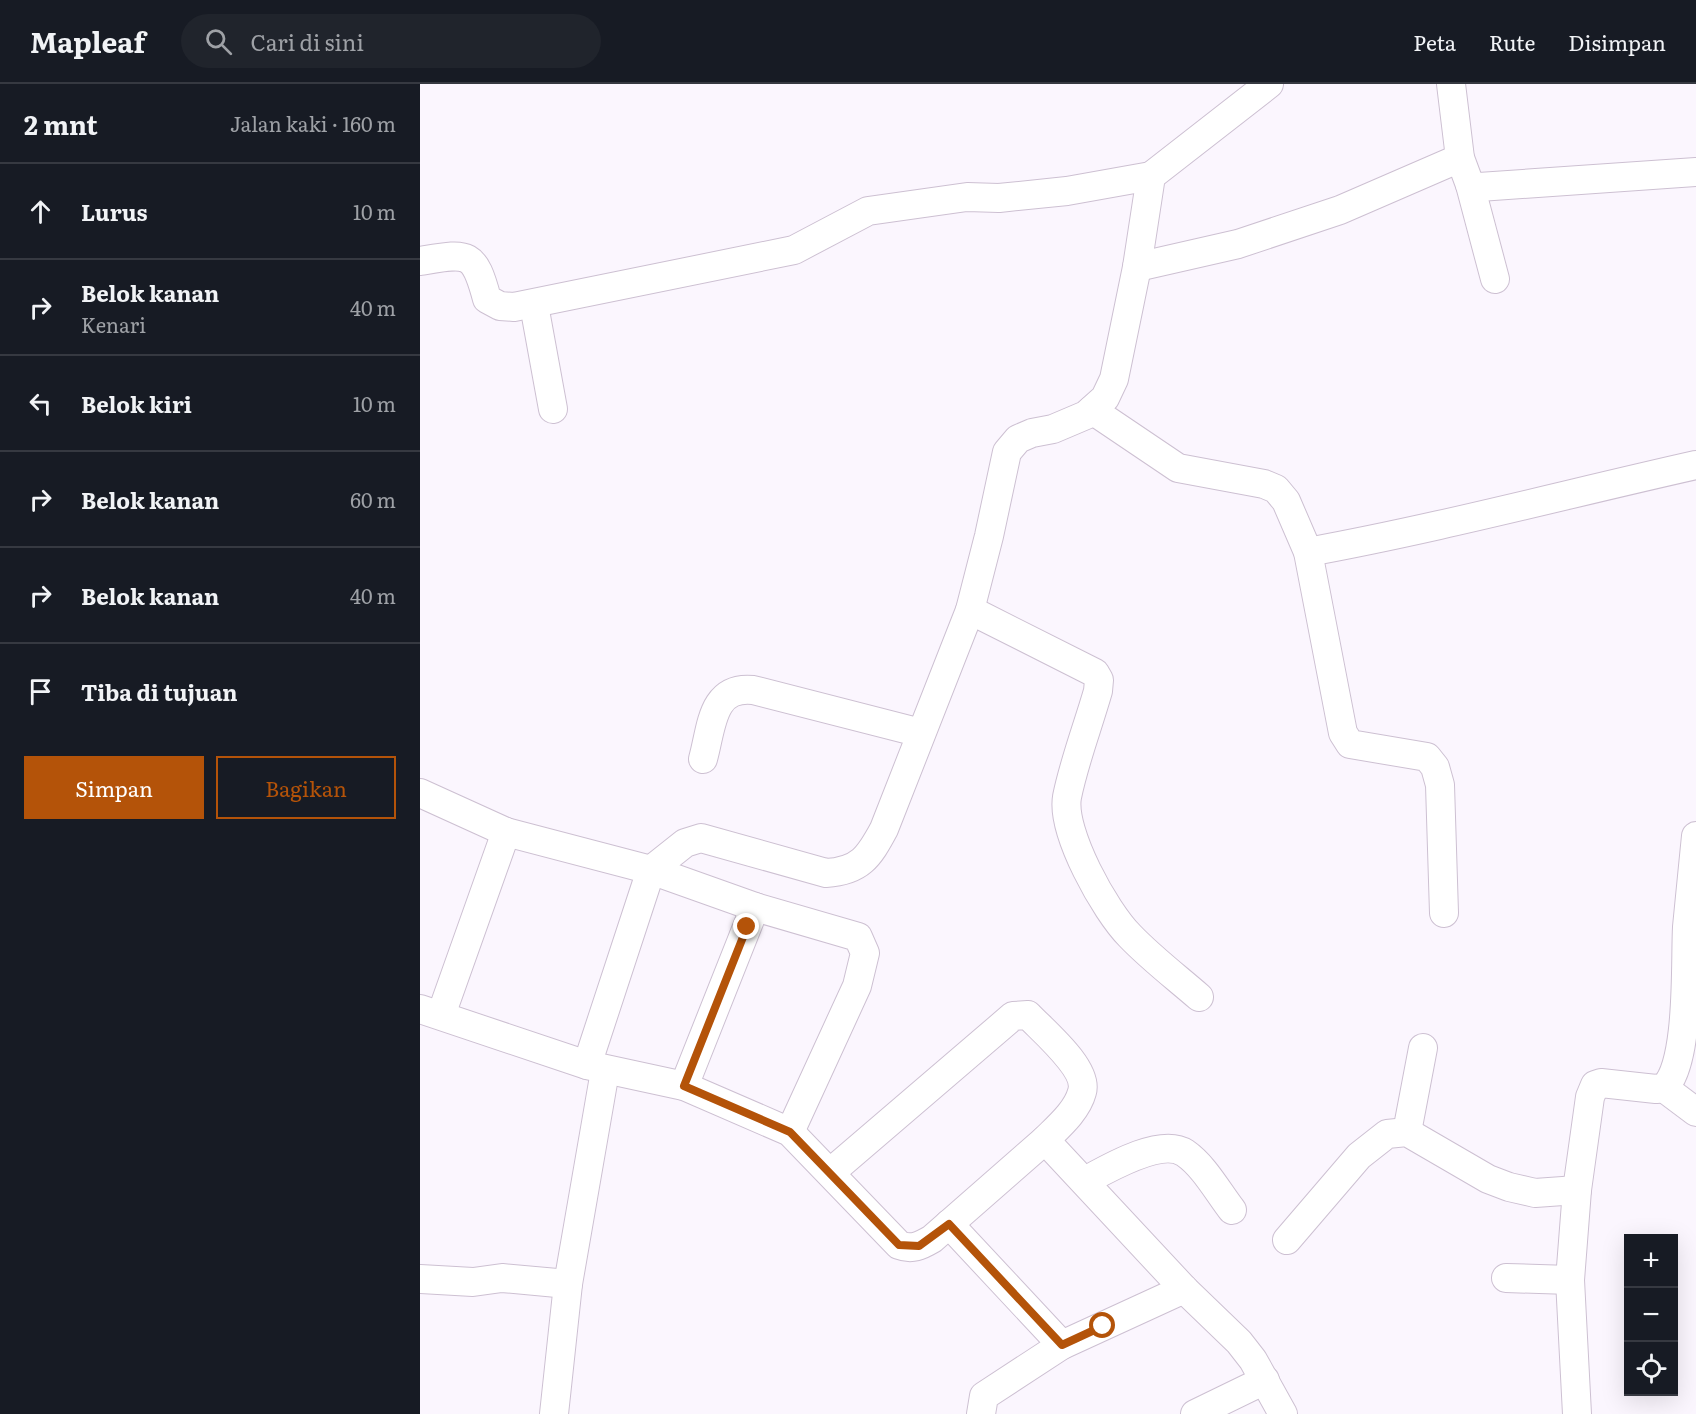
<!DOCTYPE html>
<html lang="id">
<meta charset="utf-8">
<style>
:root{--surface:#171b24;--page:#20242c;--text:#f1f3f6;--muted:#9ea1a6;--line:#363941;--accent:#b45309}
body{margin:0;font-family:Literata,serif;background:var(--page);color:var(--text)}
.controls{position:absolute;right:18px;bottom:18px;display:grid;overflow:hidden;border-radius:0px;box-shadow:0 6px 24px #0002}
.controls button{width:54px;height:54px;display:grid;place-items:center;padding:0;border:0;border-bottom:2px solid var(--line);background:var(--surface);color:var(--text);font:30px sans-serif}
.stop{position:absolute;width:18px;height:18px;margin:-14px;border:4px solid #b45309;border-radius:50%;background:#fff}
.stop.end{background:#b45309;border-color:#fff;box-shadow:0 2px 6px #0008}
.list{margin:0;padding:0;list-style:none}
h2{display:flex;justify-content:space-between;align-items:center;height:78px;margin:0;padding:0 24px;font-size:26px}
h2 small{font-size:20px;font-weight:400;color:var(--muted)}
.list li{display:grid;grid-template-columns:39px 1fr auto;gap:18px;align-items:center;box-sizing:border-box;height:96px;padding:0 24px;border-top:2px solid var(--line)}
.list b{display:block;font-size:22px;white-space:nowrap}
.list p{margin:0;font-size:20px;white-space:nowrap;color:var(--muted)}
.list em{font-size:20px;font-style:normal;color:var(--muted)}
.actions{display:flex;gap:12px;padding:18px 24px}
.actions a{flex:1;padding:14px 0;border:2px solid var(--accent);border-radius:0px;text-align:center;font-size:21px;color:var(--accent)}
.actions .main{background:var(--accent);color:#fff}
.icon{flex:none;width:33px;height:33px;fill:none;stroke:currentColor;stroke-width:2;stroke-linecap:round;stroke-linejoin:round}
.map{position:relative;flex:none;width:1276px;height:1330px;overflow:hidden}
header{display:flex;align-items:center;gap:36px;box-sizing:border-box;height:84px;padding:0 30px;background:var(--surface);border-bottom:2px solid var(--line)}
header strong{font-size:28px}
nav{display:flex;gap:33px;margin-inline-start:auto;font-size:21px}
.search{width:420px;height:54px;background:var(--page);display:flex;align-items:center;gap:15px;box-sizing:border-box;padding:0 21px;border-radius:33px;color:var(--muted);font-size:22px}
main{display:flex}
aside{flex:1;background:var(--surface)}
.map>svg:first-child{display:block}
</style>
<header>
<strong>Mapleaf</strong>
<div class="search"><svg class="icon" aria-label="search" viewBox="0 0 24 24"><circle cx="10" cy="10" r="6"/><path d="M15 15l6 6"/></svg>Cari di sini</div>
<nav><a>Peta</a><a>Rute</a><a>Disimpan</a></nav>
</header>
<main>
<aside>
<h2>2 mnt<small>Jalan kaki · 160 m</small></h2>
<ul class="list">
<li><svg class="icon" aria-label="ahead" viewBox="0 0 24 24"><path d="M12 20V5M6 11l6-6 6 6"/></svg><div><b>Lurus</b></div><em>10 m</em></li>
<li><svg class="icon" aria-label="right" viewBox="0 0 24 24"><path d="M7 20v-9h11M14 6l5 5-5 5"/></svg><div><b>Belok kanan</b><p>Kenari</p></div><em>40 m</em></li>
<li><svg class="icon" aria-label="left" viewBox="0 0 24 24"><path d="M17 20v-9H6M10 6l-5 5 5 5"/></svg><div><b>Belok kiri</b></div><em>10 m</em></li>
<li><svg class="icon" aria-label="right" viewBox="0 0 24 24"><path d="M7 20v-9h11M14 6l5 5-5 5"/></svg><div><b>Belok kanan</b></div><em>60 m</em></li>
<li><svg class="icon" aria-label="right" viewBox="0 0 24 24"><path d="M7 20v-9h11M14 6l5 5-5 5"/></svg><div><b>Belok kanan</b></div><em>40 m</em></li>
<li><svg class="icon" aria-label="arrive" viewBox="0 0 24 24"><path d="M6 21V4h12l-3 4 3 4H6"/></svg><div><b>Tiba di tujuan</b></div></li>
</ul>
<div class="actions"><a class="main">Simpan</a><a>Bagikan</a></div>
</aside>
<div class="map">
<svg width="1276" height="1330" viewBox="0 0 1276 1330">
<rect width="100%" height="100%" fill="#fbf6fe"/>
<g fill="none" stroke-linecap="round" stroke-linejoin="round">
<g stroke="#cdc0d2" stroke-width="30">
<g id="minor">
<polyline points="1031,0 1040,74 1050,101 1059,103 1276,88"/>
<polyline points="1050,101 1075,195"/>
<path d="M0,177C48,169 54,166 67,215L80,222L94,223L374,166L448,127L547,113L579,114L647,107L731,92"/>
<polyline points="717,183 818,160 920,126 1040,74"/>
<polyline points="114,221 133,325"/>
<polyline points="672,326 758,384 844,400 856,405 866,417 888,468 923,649 930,660 1007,673 1015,683 1020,701 1024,829"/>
<path d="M888,468C1019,444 1147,410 1276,381"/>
<path d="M550,526L675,589L679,596L678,607C668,642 654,678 647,713C641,748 685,827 710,852C731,874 756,893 779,913"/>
<path d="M283,675C292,643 291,602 333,606L501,649"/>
<polyline points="0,709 86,748 231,786 335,823 438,853 445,869 437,902 370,1048"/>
<path d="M0,925L167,981L264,1002L370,1048L479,1161C492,1166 500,1162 512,1155L625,1056L764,1205L819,1258L833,1276L863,1330"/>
<polyline points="21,931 86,748"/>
<path d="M167,981L231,786L265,759L281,754L406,789C440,787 449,773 464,745L550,526L569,452L587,368L598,355L612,349L633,345L666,331L685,314L694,295L717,183L731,92L849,0"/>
<polyline points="264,1002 335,823"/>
<polyline points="1244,1004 1276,1028"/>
<polyline points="987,1048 1003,964"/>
<path d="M411,1088L593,932L608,931C624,948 669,985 662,1008C657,1027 638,1043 625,1056"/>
<path d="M665,1097C687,1085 741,1053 765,1069C784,1082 798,1108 812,1126"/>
<polyline points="529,1140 642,1261"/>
<polyline points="867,1156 939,1072 967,1050 987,1048 1068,1095 1089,1103 1115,1109 1157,1106"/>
<polyline points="1086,1194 1150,1196"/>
<polyline points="0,1195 53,1198 82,1194 148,1200"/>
<polyline points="134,1330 148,1200 185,987"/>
<polyline points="561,1330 564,1312 642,1261 764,1205"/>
<polyline points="775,1330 845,1296"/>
<path d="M1157,1330L1150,1196L1157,1106L1170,1013L1175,1001L1181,999L1236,1005L1244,1004C1270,979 1265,880 1267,843C1270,813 1273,782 1276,752"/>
</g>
</g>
<use href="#minor" stroke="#fff" stroke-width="28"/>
</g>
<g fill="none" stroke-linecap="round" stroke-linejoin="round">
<polyline stroke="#b45309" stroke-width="8" points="327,843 264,1002 370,1048 479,1161 499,1162 529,1140 642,1261 683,1242"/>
</g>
</svg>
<div class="controls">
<button>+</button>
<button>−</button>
<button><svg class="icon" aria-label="locate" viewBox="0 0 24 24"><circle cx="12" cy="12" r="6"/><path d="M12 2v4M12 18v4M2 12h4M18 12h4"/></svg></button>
</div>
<div class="stop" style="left:683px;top:1242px"></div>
<div class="stop end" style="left:327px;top:843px"></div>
</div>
</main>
